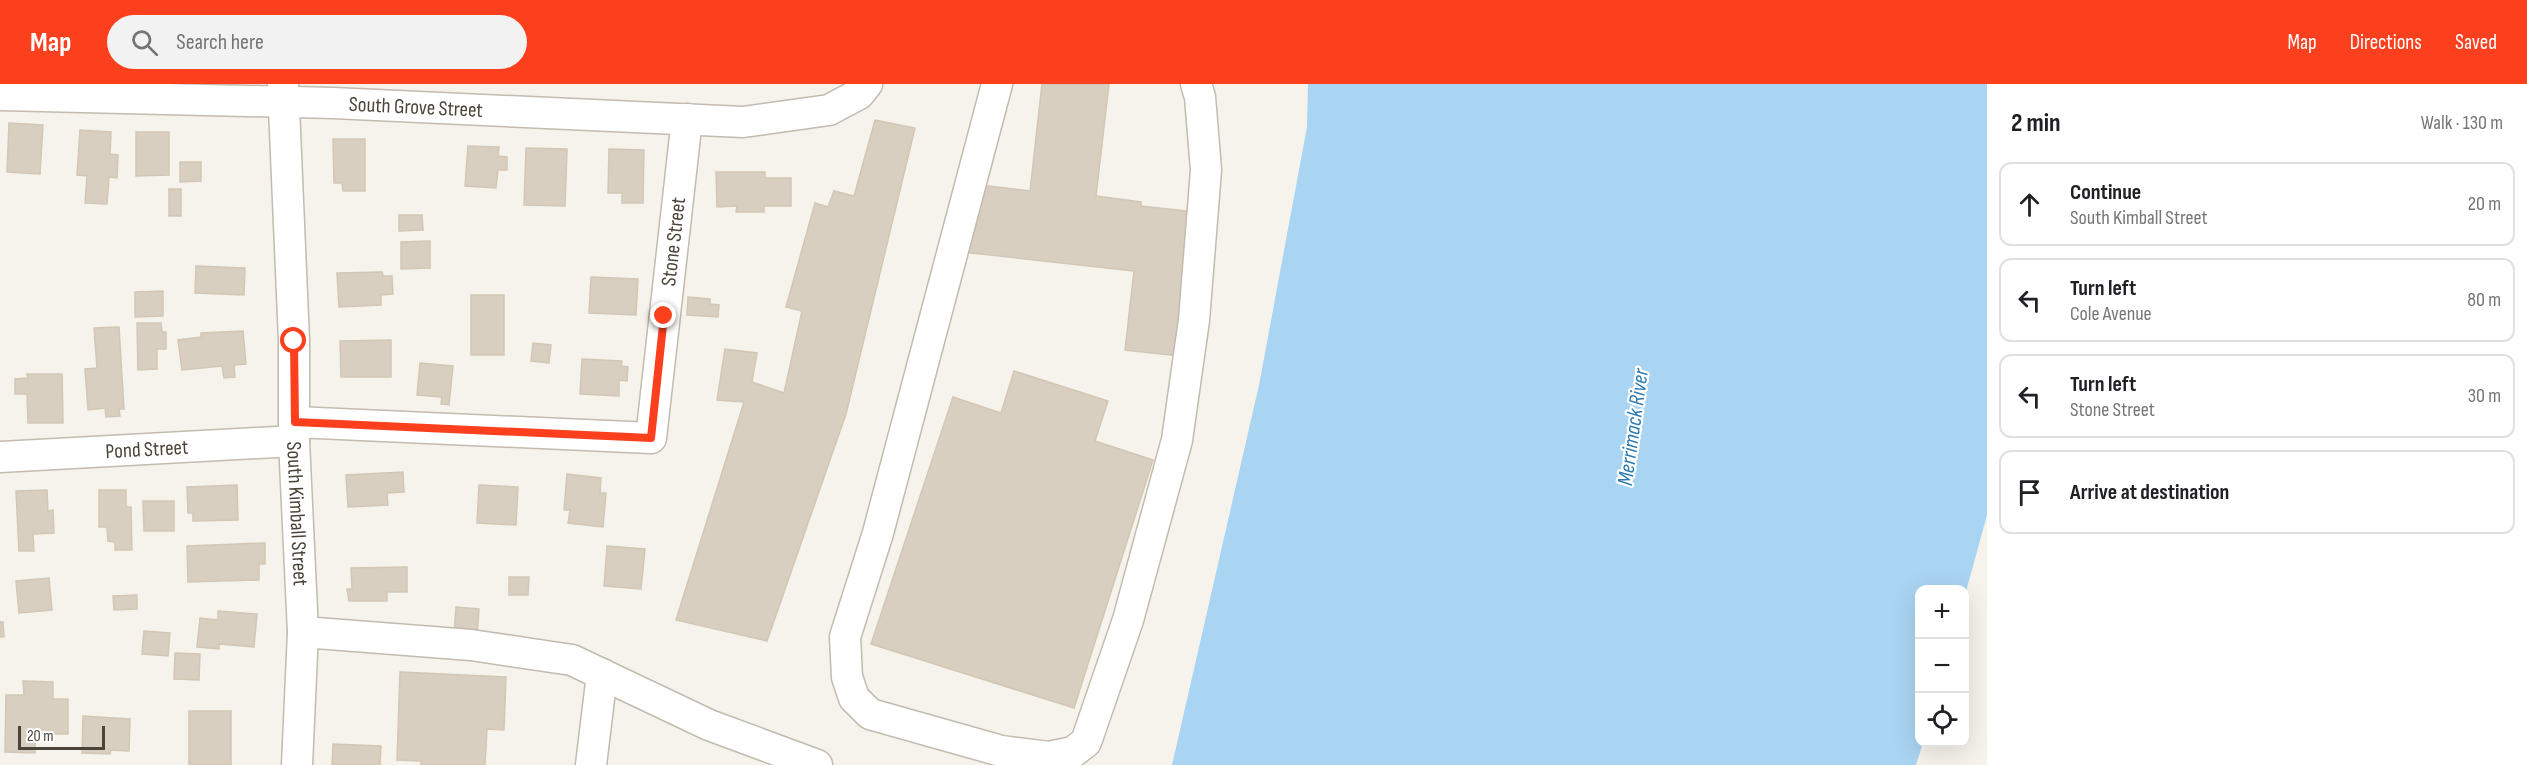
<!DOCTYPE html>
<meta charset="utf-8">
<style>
:root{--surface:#fff;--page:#f2f2f2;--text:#202124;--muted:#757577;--line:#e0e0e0;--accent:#fc3f1d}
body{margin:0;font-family:"Sofia Sans Condensed",sans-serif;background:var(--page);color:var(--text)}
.controls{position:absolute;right:18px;bottom:18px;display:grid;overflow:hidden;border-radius:12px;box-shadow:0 6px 24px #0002}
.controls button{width:54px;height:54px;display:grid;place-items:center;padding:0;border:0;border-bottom:2px solid var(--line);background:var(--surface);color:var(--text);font:30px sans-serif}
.scale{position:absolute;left:18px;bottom:15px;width:87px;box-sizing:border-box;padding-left:6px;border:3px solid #4b4439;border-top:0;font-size:16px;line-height:21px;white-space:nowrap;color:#4b4439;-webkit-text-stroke:4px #fff;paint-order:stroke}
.stop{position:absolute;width:18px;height:18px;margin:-14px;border:4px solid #fc3f1d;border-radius:50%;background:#fff}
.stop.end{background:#fc3f1d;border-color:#fff;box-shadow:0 2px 6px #0008}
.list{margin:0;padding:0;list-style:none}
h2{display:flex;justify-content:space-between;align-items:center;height:78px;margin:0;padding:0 24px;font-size:26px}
h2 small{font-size:20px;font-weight:400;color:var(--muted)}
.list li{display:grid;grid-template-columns:39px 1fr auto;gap:18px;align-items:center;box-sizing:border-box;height:84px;margin:0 12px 12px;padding:0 12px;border:2px solid var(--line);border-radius:12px}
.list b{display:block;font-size:22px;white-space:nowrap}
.list p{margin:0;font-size:20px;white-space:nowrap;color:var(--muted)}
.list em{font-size:20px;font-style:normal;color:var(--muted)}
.icon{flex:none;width:33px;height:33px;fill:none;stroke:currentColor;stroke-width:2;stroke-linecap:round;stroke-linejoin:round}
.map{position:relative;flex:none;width:1987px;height:681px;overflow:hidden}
header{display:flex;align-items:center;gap:36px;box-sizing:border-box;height:84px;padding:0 30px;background:var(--accent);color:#fff}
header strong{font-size:28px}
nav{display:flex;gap:33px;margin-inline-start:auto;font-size:21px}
.search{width:420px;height:54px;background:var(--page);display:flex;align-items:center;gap:15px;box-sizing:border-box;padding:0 21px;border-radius:33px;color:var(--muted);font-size:22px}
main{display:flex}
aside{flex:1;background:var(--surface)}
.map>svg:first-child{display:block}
</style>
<header>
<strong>Map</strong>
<div class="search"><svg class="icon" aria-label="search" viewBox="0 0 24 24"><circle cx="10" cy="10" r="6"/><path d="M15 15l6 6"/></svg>Search here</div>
<nav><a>Map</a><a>Directions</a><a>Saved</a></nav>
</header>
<main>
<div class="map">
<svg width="1987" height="681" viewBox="0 0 1987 681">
<rect width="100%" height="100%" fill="#f6f3ec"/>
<polygon fill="#a9d4f2" points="1308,0 1987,0 1987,431 1965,511 1964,506 1920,506 1920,658 1923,659 1916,681 1172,681 1259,301 1307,43"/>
<g fill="#d8cfc1" stroke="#d3c7b4" stroke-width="1.5">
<polygon points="1042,0 1109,0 1096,112 1141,118 1141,122 1195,128 1179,272 1125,266 1134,187 963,168 980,101 1030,107"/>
<polygon points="875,36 915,44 846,330 767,557 676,536 744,318 717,316 725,265 757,269 752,298 784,309 802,227 786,223 815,119 828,123 834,107 854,112"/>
<polygon points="9,39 43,41 40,90 7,88"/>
<polygon points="80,46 111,48 110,70 118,71 117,94 109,93 107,120 85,119 87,92 77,91"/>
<polygon points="136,48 169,48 169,91 136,92"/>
<polygon points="333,55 365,55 365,107 343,107 342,99 334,99"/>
<polygon points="468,62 499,63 498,72 507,73 507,86 498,86 496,104 465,102"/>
<polygon points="526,64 567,65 565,122 524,121"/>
<polygon points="609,65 644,66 643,119 622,119 622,109 608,109"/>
<polygon points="180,78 201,78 201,97 180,98"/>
<polygon points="716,88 765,88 765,94 791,94 791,122 764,122 764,128 736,128 737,122 717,123"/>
<rect x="169" y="105" width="12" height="27"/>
<polygon points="399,131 422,131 423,146 399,147"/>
<polygon points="430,157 430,184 401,185 401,158"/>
<polygon points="196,182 245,184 244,211 195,209"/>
<polygon points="382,188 383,192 392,192 393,210 381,211 381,221 339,223 337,189"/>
<polygon points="591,193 638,195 636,231 589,229"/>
<polygon points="163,207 163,232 135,233 135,208"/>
<rect x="471" y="211" width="33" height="60"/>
<polygon points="688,213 710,215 710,220 719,221 718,233 687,231"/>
<polygon points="137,239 161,239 162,248 166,248 166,265 157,265 157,285 138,286"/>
<polygon points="119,243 124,325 119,325 120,332 106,333 105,324 88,326 85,285 97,284 94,244"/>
<polygon points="243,247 246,280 234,281 235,293 224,294 222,282 182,286 178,256 201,253 201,249"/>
<polygon points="391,256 391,293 341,293 340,257"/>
<polygon points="533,259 551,261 549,279 531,277"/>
<polygon points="582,275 622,277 621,282 628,283 627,297 619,296 619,312 580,310"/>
<polygon points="420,279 453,282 449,321 441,320 442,313 417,311"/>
<polygon points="1014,287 1108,317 1095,357 1153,376 1074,624 871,560 953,313 1001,329"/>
<polygon points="27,290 62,290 63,339 28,339 27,310 15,310 15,295 28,294"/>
<polygon points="403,388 404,408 387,409 388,421 348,423 346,391"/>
<polygon points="567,390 601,394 600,409 606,409 603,443 568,439 570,426 564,426"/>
<polygon points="237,401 238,436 193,437 193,429 188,429 187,403"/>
<polygon points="479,401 518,403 516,441 477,439"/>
<polygon points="47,406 48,427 53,426 54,449 33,450 34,467 19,467 16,407"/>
<polygon points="99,406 126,406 126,423 131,423 132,466 115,466 115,458 108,457 107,443 99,443"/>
<polygon points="143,417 174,417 174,447 144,447"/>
<polygon points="265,459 265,480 259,480 259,496 188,498 187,462"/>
<polygon points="607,462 645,465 641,505 604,502"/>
<polygon points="407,483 407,508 387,508 387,517 349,517 347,505 352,505 351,484"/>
<polygon points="509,493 529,493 528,511 509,511"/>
<polygon points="49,494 52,526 19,529 16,497"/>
<polygon points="137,511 137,525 114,526 113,512"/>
<polygon points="456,523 479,525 477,552 454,550"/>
<polygon points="218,527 257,530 254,563 219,560 219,565 197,563 200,534 218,536"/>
<polygon points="0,538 3,538 4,553 0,553"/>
<polygon points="144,547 170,549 168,572 142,570"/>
<polygon points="175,569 200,570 199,596 174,595"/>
<polygon points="400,588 506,593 504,646 487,645 485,681 421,681 421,677 397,676"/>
<polygon points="23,597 53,598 53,615 68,615 68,650 35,650 35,669 5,668 6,611 24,611"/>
<rect x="189" y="627" width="42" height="54"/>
<polygon points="83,632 130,635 129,667 111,666 110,670 82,669"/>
<polygon points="333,660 381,662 380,681 332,681"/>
</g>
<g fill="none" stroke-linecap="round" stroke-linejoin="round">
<g stroke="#c2bbae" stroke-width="33">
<g id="minor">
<path id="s1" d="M283,0L294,257V357L303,548L297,681"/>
<polyline points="997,0 878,449 845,553 847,593 854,614 870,630 1001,667 1049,673 1073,668 1086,658 1128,536 1177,356 1194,236 1206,86 1200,13 1196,0"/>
<path id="s2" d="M0,11L333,19L743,38L829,26L859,10L867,0"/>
<path id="s3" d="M295,338L651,354L687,35"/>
<path id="s4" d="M0,373L294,357"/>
<polyline points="303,548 471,561 572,576 709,641 817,681"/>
<polyline points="591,681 602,590"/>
</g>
</g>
<use href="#minor" stroke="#fff" stroke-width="30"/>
</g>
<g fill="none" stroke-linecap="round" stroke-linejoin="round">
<polyline stroke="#fc3f1d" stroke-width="8" points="294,257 295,338 651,354 664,232"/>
</g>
<g text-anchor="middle" stroke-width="4.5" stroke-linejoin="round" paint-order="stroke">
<g font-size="21" fill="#4b4439" stroke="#fff">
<text dy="7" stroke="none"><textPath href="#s2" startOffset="416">South Grove Street</textPath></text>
<text dy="7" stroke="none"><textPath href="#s3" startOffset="554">Stone Street</textPath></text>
<text dy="7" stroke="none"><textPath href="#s4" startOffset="147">Pond Street</textPath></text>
<text dy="7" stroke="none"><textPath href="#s1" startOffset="430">South Kimball Street</textPath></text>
</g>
<g font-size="22" font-style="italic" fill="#2e7ab2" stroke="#fff">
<text transform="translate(1632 343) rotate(-82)" y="8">Merrimack River</text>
</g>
</g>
</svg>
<div class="controls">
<button>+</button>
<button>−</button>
<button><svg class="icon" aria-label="locate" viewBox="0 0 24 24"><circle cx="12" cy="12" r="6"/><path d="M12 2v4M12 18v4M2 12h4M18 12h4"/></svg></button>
</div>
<div class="scale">20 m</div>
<div class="stop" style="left:294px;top:257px"></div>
<div class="stop end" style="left:664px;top:232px"></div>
</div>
<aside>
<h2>2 min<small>Walk · 130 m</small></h2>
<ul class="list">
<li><svg class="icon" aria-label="ahead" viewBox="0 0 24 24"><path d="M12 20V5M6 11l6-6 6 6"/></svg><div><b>Continue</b><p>South Kimball Street</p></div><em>20 m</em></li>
<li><svg class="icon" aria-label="left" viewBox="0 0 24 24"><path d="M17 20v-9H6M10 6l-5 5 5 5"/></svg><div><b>Turn left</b><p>Cole Avenue</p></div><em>80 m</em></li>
<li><svg class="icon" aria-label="left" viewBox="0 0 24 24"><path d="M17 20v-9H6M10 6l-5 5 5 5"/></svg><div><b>Turn left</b><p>Stone Street</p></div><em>30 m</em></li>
<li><svg class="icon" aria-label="arrive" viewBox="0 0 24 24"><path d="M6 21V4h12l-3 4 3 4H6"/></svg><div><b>Arrive at destination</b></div></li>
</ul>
</aside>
</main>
